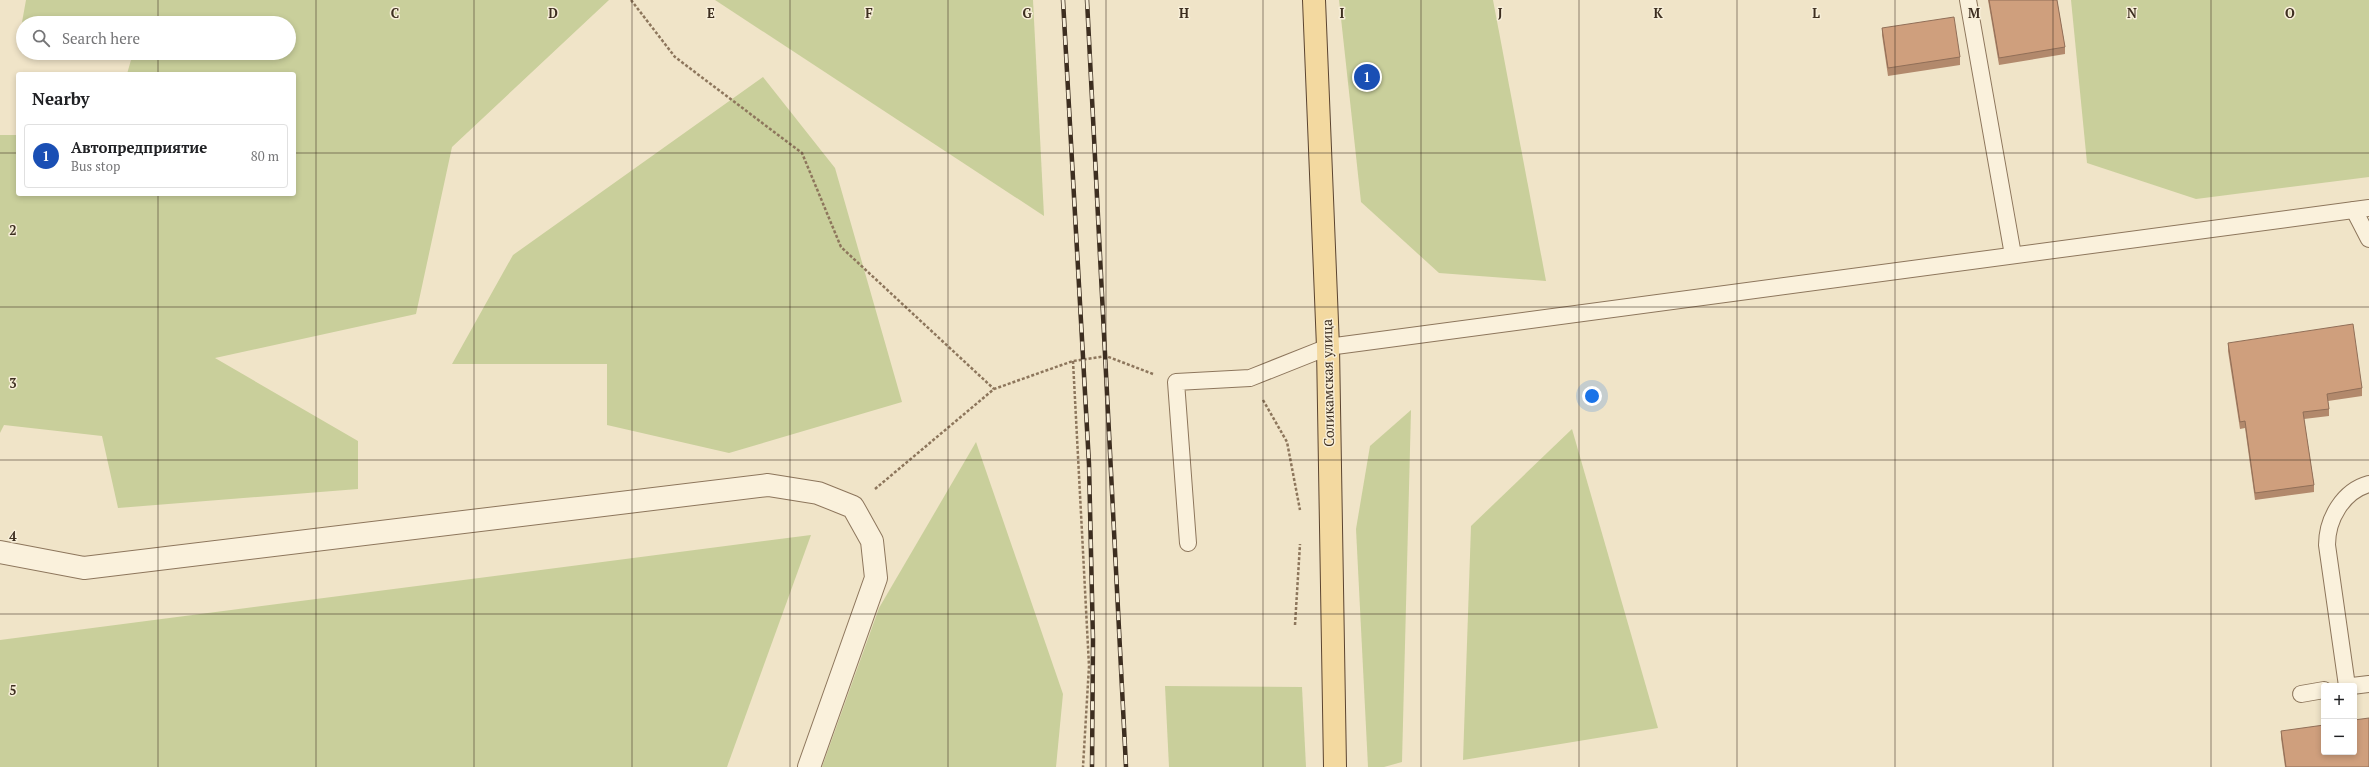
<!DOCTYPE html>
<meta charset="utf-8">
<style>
:root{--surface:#fff;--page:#f6f6f6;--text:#202124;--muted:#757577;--line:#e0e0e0;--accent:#7c3aed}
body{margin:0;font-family:"PT Serif",serif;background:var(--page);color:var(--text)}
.controls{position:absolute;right:12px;bottom:12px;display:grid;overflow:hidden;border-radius:4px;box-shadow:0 2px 6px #0003}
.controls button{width:36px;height:36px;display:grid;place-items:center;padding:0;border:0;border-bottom:1px solid var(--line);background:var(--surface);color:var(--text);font:20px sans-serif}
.you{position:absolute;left:1592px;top:396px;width:14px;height:14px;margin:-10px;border:3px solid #fff;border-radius:50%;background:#1a73e8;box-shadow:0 0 0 6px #1a73e833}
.badge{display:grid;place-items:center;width:26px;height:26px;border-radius:50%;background:var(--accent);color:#fff;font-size:13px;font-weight:700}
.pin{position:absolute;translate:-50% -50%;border:2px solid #fff;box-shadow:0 1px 4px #0006}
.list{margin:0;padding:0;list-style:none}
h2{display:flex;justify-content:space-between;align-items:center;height:52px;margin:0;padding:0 16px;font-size:17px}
h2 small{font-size:13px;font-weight:400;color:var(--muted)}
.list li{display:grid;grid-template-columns:26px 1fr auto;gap:12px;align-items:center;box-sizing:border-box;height:64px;margin:0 8px 8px;padding:0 8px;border:1px solid var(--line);border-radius:4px}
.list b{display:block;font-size:15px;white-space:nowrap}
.list p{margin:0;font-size:13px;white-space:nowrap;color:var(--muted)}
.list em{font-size:13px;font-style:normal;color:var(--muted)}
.icon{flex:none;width:22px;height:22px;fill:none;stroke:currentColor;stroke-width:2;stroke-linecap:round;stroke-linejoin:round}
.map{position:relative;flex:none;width:2369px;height:767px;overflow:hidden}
.search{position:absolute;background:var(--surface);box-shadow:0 2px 6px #0003;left:16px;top:16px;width:280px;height:44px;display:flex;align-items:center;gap:10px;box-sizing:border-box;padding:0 14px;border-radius:22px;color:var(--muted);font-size:15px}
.panel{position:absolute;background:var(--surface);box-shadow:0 2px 6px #0003;left:16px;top:72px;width:280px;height:124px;border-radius:4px}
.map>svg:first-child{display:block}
</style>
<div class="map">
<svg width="2369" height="767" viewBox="0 0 2369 767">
<rect width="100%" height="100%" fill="#f0e4c8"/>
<g fill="#c9cf9b">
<polygon points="26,0 609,0 452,147 416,314 215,358 358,441 358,489 118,508 102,436 4,425 0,433 0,135 18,135 18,194 294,194 294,74 127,74 133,53 289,53 289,23 23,23 23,38 19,39"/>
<polygon points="715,0 1033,0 1044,216"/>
<polygon points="1339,0 1493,0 1546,281 1439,273 1361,202"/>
<polygon points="2071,0 2369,0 2369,177 2196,199 2087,163"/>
<polygon points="763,77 835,168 902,402 729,453 607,425 607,364 452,364 513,255"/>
<polygon points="1411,410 1402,762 1384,767 1368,767 1356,529 1370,446"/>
<polygon points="1572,429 1658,728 1463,760 1471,526"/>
<polygon points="976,442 1063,694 1056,767 822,767 879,608"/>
<polygon points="811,535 727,767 0,767 0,640"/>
<polygon points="1165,686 1302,687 1306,767 1169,767"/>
</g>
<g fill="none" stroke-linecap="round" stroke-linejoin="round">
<g stroke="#8d765c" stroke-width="18">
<g id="service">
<polyline points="1968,0 2013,255"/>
<polyline points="2354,210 2369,239"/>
<polyline points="1188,543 1176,382 1250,378 1328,347 2369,208"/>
<path d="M2347,686L2327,545C2327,519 2343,491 2369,484"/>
<polyline points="2352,686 2369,684"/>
<polyline points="2301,694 2324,690"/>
</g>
</g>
<g stroke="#8d765c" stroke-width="24">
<polyline id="minor" points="0,552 84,568 768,485 818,493 853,507 872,541 876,578 809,767"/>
</g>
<g stroke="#5b4430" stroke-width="24">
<polyline id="primary" points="1314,0 1328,347 1335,767"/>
</g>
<g stroke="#8d765c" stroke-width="2.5" stroke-dasharray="3 2" stroke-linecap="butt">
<polyline points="631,0 675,57 802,153 841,247 994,389"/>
<polyline points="1073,361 1089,666 1083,767"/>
<polyline points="1263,400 1287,442 1300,510"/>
<polyline points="875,489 994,389 1073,361 1106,356 1153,374"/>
<polyline points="1295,625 1300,544"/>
</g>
<use href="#service" stroke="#faf1dc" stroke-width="16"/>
<use href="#minor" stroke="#faf1dc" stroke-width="22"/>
<use href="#primary" stroke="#f3d9a0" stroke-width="22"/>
<g stroke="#3d2e20" stroke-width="4.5">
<g id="rail">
<polyline points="1063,0 1089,464 1093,640 1092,767"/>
<polyline points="1087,0 1126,767"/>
</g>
</g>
<use href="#rail" stroke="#f7eed8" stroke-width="3" stroke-dasharray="9" stroke-linecap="butt"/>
</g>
<g fill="#b2896c">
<polygon points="1988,0 2057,0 2065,47 2065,54 1999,65"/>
<polygon points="1882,28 1960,57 1960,65 1888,76 1882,35"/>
<polygon points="2228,343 2362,388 2362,396 2328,401 2329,409 2329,416 2304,419 2314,485 2314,492 2255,500 2245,428 2240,429 2228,351"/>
<polygon points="2281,731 2369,767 2285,767 2281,738"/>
</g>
<g fill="#cf9f7d" stroke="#916f58">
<polygon points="1989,0 2057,0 2065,47 1999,58"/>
<polygon points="1954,17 1960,57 1888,68 1882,28"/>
<polygon points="2353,324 2362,388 2327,394 2329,409 2303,412 2314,485 2255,493 2245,421 2240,422 2228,343"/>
<polygon points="2369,718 2369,767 2286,767 2281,731 2324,725 2324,752 2354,752 2354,720"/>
</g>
<path fill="none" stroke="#3d2e20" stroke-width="1" stroke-opacity="0.55" d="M158,0V23M316,0V767M474,0V767M632,0V767M790,0V767M948,0V767M1106,0V767M1263,0V767M1421,0V767M1579,0V767M1737,0V767M1895,0V767M2053,0V767M2211,0V767M158,53V74M0,153H18M294,153H2369M158,194V767M0,307H2369M0,460H2369M0,614H2369"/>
<g text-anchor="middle" stroke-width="3" stroke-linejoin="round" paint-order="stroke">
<g font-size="14" fill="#3d2e20" stroke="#f7eed8">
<text transform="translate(1328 383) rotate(-91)" y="5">Соликамская улица</text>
</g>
</g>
<g font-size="13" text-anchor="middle" font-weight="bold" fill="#3d2e20" stroke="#f7eed8" stroke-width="3" stroke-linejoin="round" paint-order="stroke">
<text x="395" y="18">C</text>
<text x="553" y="18">D</text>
<text x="711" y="18">E</text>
<text x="869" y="18">F</text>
<text x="1027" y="18">G</text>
<text x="1184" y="18">H</text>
<text x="1342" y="18">I</text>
<text x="1500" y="18">J</text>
<text x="1658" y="18">K</text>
<text x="1816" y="18">L</text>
<text x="1974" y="18">M</text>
<text x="2132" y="18">N</text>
<text x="2290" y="18">O</text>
<text x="13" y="235">2</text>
<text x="13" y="388">3</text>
<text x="13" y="541">4</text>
<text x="13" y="695">5</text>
</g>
</svg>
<div class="controls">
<button>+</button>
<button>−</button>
</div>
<div class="you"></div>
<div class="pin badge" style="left:1367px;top:77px;background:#1a4fb4">1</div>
<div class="search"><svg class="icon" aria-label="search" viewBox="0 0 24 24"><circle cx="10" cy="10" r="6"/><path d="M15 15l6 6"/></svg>Search here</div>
<section class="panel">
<h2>Nearby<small></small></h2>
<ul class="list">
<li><span class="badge" style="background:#1a4fb4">1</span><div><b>Автопредприятие</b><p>Bus stop</p></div><em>80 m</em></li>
</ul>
</section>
</div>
